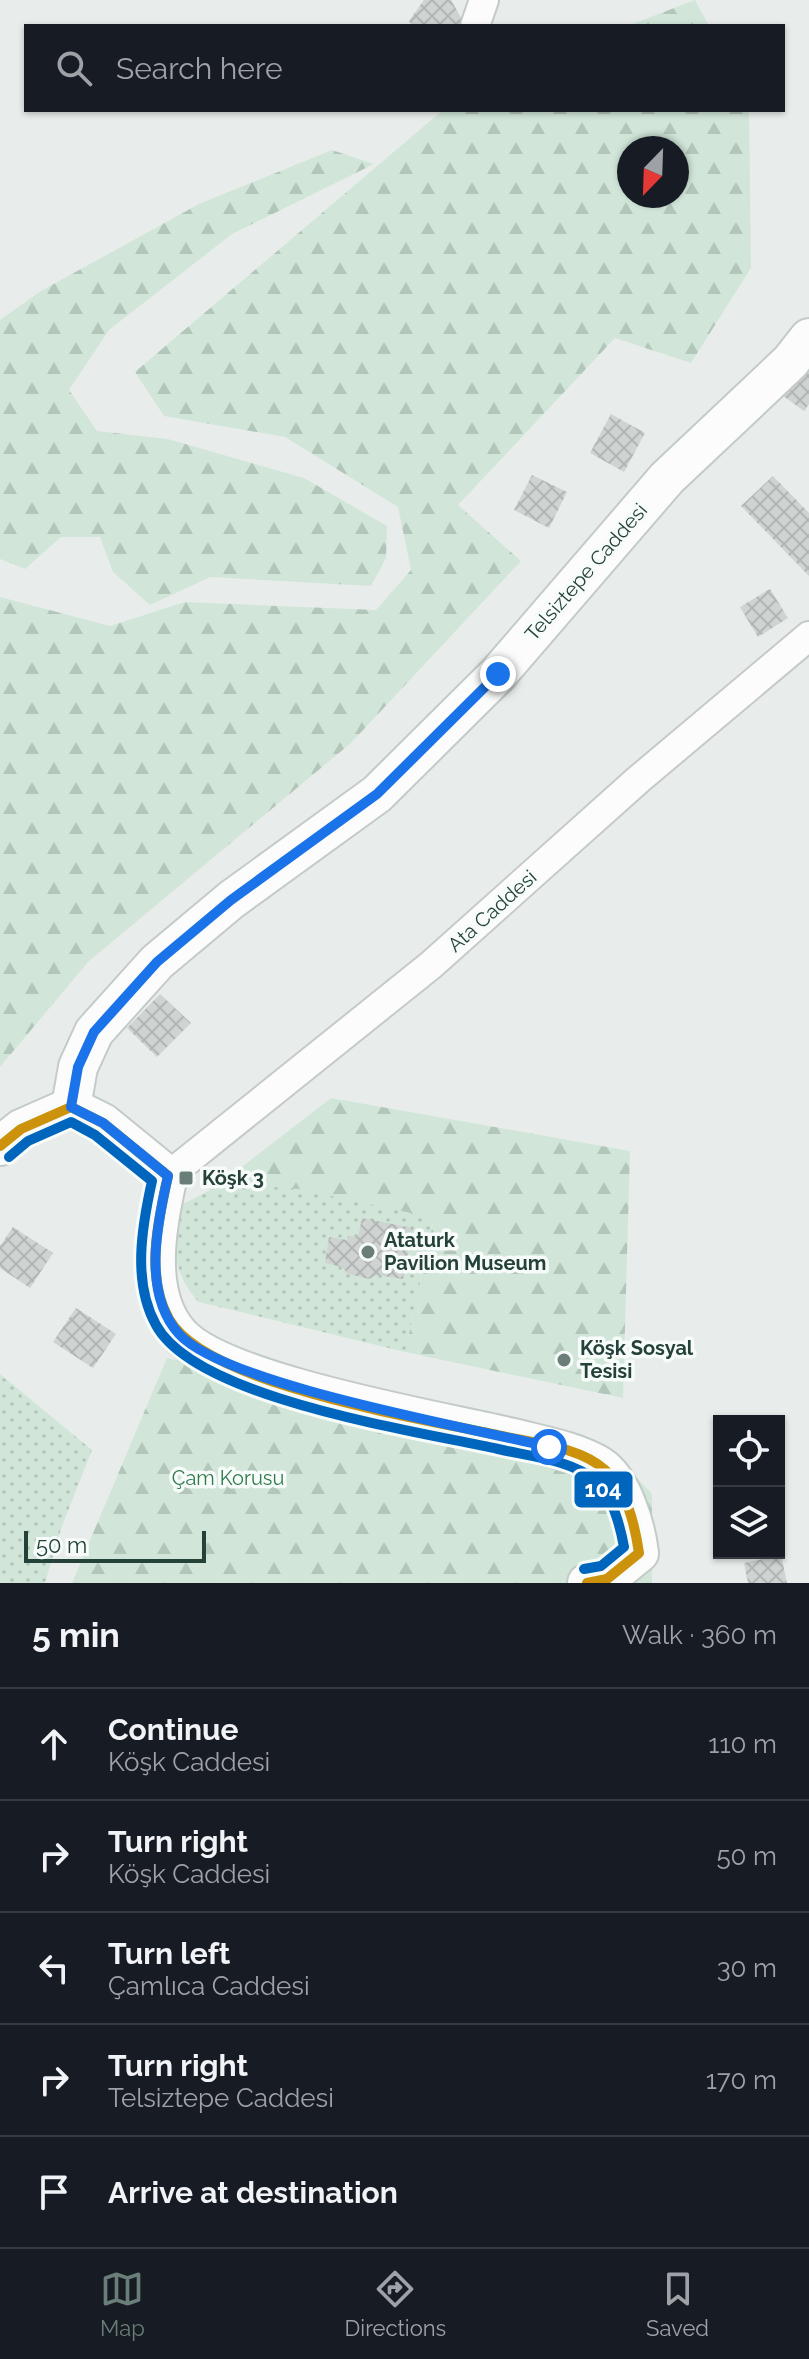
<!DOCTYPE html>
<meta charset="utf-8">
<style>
:root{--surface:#171b24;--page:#242831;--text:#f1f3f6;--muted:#9ea1a6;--line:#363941;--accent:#697e78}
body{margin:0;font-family:Raleway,sans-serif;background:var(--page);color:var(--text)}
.controls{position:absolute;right:24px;bottom:24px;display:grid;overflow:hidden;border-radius:0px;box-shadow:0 2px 6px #0004}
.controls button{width:72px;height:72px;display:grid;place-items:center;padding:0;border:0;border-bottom:2px solid var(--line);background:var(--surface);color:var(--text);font:40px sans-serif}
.compass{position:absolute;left:617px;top:136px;width:72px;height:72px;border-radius:50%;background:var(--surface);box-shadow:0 2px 6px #0004;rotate:203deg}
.scale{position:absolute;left:24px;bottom:20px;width:182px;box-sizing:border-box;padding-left:8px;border:4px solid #24423a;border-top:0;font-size:22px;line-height:28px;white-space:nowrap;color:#24423a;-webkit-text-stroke:6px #f7fbf9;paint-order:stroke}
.stop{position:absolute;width:24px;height:24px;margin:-18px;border:6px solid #1a73e8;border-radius:50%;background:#fff}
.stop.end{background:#1a73e8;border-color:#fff;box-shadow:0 2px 8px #0008}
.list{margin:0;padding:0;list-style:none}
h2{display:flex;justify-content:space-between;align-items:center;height:104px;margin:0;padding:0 32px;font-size:34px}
h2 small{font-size:26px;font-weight:400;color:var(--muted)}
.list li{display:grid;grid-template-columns:52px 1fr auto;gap:24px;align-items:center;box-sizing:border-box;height:112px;padding:0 32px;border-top:2px solid var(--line)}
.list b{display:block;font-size:30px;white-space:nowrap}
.list p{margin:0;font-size:26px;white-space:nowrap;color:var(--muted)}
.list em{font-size:26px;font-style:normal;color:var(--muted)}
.icon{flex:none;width:44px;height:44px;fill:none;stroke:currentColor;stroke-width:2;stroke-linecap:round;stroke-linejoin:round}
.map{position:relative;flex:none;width:809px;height:1583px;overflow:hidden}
.search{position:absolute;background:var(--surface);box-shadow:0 2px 6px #0004;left:24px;right:24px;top:24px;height:88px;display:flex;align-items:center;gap:20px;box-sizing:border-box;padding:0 28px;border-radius:0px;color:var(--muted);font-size:30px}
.sheet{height:664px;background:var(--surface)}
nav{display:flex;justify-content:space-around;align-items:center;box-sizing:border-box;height:112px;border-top:2px solid var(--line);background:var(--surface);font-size:22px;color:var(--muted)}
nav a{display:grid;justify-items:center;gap:4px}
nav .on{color:var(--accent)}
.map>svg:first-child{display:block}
</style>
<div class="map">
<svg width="809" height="1583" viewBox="0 0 809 1583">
<defs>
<pattern id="forest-firs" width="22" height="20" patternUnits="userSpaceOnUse" patternTransform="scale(2)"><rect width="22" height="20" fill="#d1e6d8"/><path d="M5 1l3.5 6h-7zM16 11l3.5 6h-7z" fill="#b3c6ba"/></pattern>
<pattern id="garden-dots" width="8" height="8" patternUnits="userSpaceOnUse" patternTransform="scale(2)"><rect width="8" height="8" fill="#d1e6d8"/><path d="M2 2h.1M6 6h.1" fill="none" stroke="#b3c6ba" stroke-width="1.8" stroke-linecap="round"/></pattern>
<pattern id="building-cross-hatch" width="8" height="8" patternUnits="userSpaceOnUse" patternTransform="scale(2)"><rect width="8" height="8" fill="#cfd4d2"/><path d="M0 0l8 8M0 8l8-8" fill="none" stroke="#b2b7b5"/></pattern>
</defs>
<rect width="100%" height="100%" fill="#e8edeb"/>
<g fill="url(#forest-firs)" fill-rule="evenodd">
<polygon points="695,0 709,26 627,26"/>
<path d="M443,110H749L751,268L691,363L615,338L458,505L521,561L351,743L88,962L0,1067V597L110,626L185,602L376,610L411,570L398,507L285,437L164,416L135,372ZM677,148V196H629V148Z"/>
<polygon points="332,150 374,164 232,234 109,330 69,390 97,431 168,439 304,478 387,526 386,558 371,586 210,577 150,605 113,572 100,537 61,537 25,569 0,559 0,320 41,291 199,204"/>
<polygon points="331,1098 630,1151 623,1398 405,1352 434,1218 236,1184 216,1187"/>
<polygon points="167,1358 620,1460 652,1494 652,1583 72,1583"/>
</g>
<g fill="url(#garden-dots)">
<path d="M236,1184L299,1189L434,1218L405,1352L199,1302C173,1276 169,1239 181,1205L216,1187Z"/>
<polygon points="0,1374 92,1450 62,1526 45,1583 0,1583"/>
</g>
<g fill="url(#building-cross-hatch)">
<polygon points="424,0 451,0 464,23 462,26 412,26 409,21"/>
<polygon points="799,364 809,371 809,404 804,411 779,393"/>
<polygon points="611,414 645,433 624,472 590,453"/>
<polygon points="532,475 567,492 549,528 514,510"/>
<polygon points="773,476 809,513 809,576 741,506"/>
<polygon points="770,589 788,618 758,637 740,607"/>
<polygon points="160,994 191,1023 157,1057 127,1028"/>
<polygon points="362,1218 413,1228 403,1279 377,1275 369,1279 348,1274 342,1267 325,1263 329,1237 347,1240 348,1236 358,1237"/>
<polygon points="13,1227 53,1253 30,1288 0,1268 0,1246"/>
<polygon points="76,1308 116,1334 93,1368 53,1342"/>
<polygon points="781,1555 787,1583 748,1583 744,1563"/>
</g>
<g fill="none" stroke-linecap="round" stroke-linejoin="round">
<g stroke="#c5cac8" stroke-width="32">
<g id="street">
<polyline points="475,26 484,0"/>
<polyline points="168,1176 431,965 639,779 809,636"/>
</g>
</g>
<g stroke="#c3cbc8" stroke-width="42">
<g id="secondary">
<polyline points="71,1107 78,1067 94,1032 157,962 231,900 377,794 498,674 667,478 790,362 809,338"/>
<path d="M0,1146L21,1129L71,1107L103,1123L168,1176C157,1223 143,1293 179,1334C223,1384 441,1421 513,1438C540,1445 576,1451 600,1466C623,1481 636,1528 639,1553L607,1579L587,1583"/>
</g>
</g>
<use href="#street" stroke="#fcfcfc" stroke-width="28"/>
<use href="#secondary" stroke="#fcfcfc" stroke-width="38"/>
<g stroke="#f7fbf9" stroke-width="16">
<g id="bus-1">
<polyline points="0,1146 21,1129 71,1107 103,1123 168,1176"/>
<path d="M168,1176C158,1220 145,1277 169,1319C207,1386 426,1419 502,1436C534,1443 580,1447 605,1470C627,1490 635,1525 639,1553L607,1579L587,1583"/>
</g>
</g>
<g stroke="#f7fbf9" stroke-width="16">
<path id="bus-2" d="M9,1157L28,1141L71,1122L95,1135L152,1181C142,1226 132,1282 156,1325C196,1399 417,1431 498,1449C528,1456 573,1460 596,1481C613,1497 620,1525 624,1547L601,1566L584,1569"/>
</g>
<use href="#bus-1" stroke="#cd920c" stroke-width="10"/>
<use href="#bus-2" stroke="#0065bd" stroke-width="10"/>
</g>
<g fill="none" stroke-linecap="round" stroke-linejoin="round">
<path stroke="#1a73e8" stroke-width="10" d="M498,674L377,794L231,900L157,962L94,1032L78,1067L71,1107L103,1123L168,1176C157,1224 142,1293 179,1334C225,1385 472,1428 549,1447"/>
</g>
<g fill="#697e78" stroke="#f7fbf9" stroke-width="3">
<rect x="178" y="1170" width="16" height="16" rx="4"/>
<circle cx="368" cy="1252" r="8"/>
<circle cx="564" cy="1360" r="8"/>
</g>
<g text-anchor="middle" stroke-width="7" stroke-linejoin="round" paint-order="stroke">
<g font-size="20" fill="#24423a" stroke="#f7fbf9">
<text transform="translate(586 572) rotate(-49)" y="7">Telsiztepe Caddesi</text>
<text transform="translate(492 911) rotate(-42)" y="7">Ata Caddesi</text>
</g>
<g font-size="20" font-weight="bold" fill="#24423a" stroke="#f7fbf9" text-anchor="start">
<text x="202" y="1185">Köşk 3</text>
<text x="384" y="1247">Ataturk<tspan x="384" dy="23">Pavilion Museum</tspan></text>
<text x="580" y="1355">Köşk Sosyal<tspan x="580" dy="23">Tesisi</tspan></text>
</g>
<g font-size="20" fill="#2d7a4b" stroke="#f7fbf9">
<text x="228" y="1485">Çam Korusu</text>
</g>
</g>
<rect stroke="#f7fbf9" stroke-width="3" x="573" y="1470" width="61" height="39" rx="8" fill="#0065bd"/>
<g font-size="22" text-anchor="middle" font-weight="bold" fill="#fff">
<text x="603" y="1497">104</text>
</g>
</svg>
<div class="controls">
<button><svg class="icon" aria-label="locate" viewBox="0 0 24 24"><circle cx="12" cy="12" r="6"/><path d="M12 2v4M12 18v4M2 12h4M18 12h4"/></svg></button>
<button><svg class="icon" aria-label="layers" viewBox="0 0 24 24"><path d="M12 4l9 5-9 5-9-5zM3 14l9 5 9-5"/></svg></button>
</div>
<svg class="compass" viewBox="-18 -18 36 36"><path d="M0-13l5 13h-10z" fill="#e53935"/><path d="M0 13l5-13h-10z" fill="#9ea1a6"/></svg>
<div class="scale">50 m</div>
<div class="stop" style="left:549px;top:1447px"></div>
<div class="stop end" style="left:498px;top:674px"></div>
<div class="search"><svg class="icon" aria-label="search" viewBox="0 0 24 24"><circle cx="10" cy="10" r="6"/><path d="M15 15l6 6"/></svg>Search here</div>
</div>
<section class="sheet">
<h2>5 min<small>Walk · 360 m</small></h2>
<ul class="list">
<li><svg class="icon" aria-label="ahead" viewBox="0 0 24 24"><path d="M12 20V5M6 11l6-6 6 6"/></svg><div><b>Continue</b><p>Köşk Caddesi</p></div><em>110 m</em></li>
<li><svg class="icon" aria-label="right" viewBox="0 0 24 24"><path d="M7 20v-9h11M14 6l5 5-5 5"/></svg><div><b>Turn right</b><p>Köşk Caddesi</p></div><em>50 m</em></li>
<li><svg class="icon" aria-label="left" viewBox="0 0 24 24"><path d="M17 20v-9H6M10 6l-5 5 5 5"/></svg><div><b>Turn left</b><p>Çamlıca Caddesi</p></div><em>30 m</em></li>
<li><svg class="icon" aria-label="right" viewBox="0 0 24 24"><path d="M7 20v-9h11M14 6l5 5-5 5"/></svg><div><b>Turn right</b><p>Telsiztepe Caddesi</p></div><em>170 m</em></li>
<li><svg class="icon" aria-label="arrive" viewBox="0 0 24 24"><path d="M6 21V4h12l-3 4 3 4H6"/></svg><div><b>Arrive at destination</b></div></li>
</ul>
</section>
<nav>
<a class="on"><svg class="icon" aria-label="map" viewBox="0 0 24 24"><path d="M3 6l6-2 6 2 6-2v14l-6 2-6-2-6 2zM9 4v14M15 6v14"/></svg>Map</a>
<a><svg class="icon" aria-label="directions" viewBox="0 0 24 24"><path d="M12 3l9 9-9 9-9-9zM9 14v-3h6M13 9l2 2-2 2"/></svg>Directions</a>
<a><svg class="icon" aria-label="saved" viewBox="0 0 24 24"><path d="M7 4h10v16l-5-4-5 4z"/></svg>Saved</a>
</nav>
